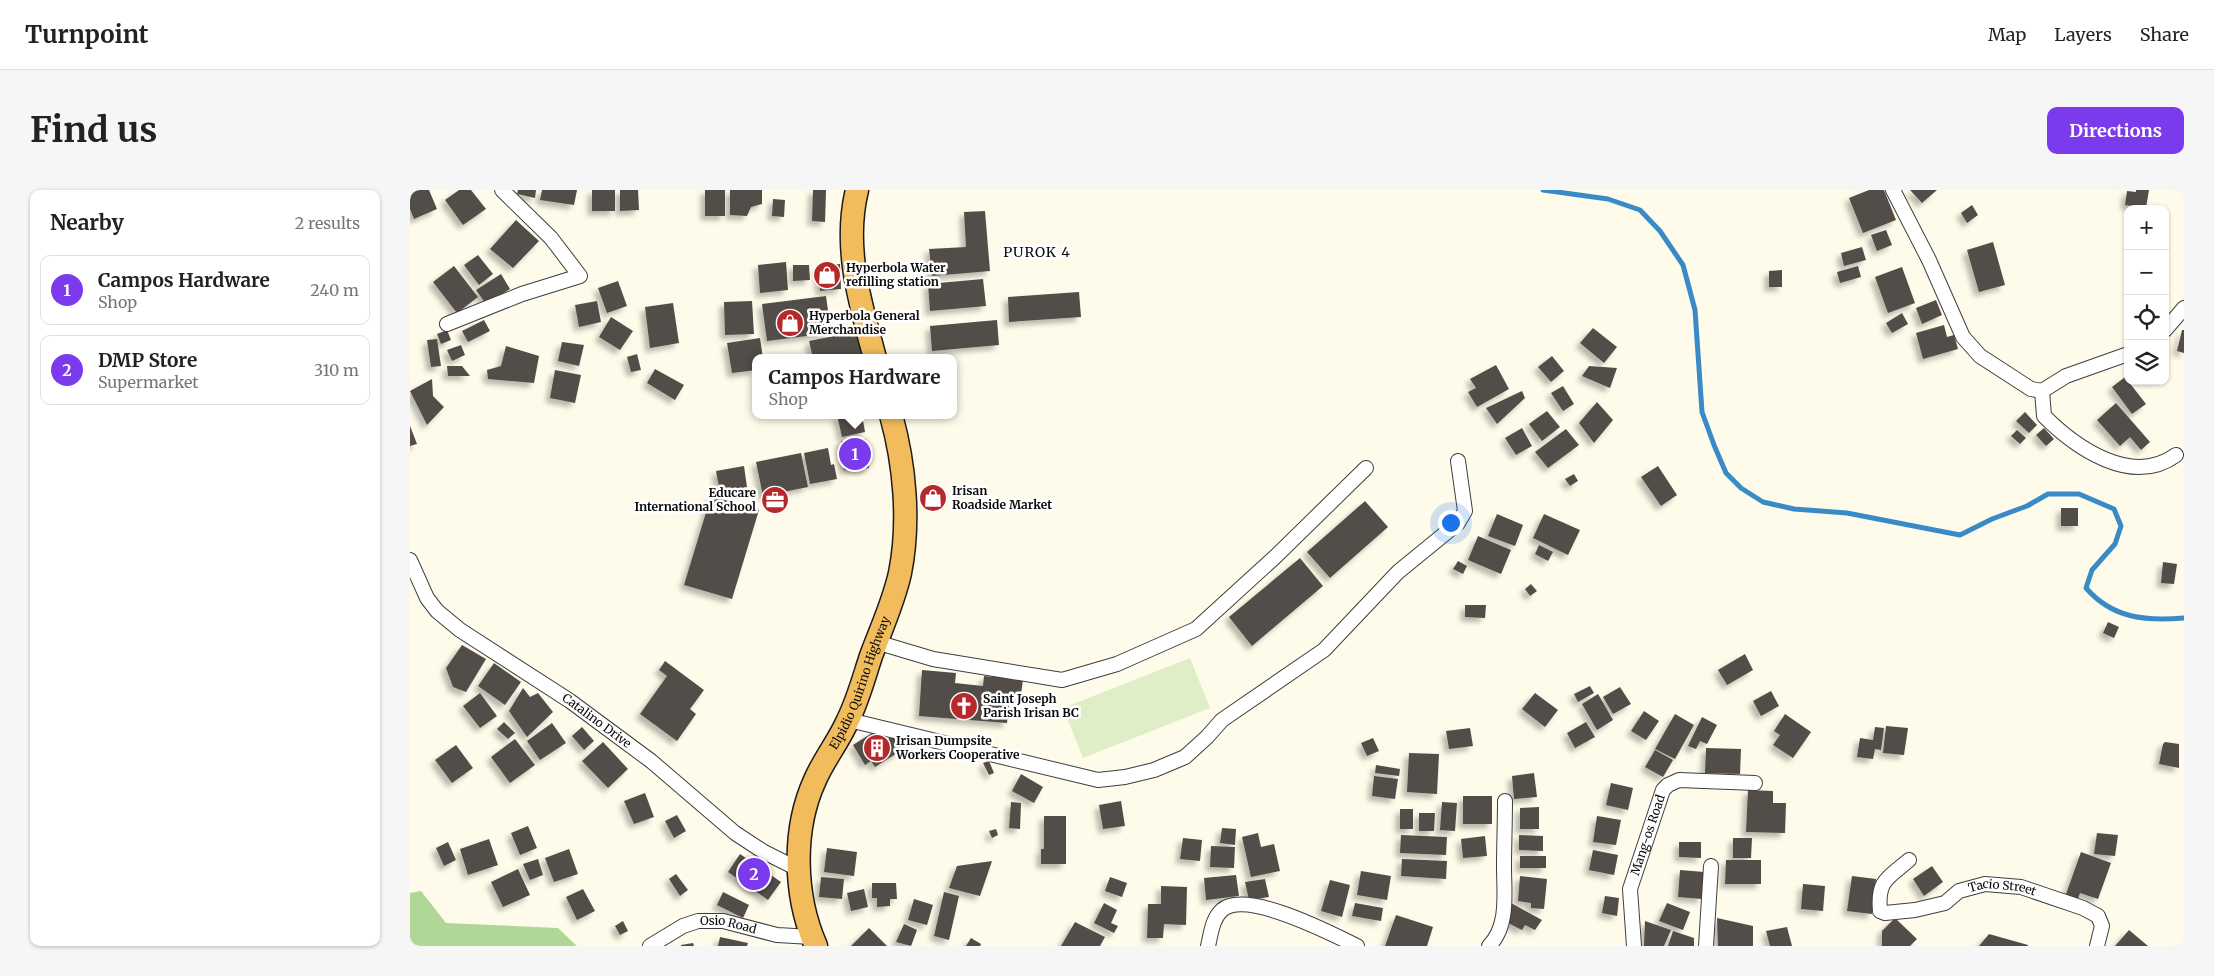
<!DOCTYPE html>
<meta charset="utf-8">
<style>
:root{--surface:#fff;--page:#f6f6f6;--text:#222;--muted:#767676;--line:#e0e0e0;--accent:#7c3aed}
body{margin:0;font-family:Merriweather,serif;background:var(--page);color:var(--text)}
.controls{position:absolute;right:15px;top:15px;display:grid;overflow:hidden;border-radius:10px;box-shadow:0 1px 4px #0004}
.controls button{width:45px;height:45px;display:grid;place-items:center;padding:0;border:0;border-bottom:1px solid var(--line);background:var(--surface);color:var(--text);font:25px sans-serif}
.you{position:absolute;left:1040px;top:332px;width:18px;height:18px;margin:-12px;border:4px solid #fff;border-radius:50%;background:#1a73e8;box-shadow:0 0 0 8px #1a73e833}
.badge{display:grid;place-items:center;width:32px;height:32px;border-radius:50%;background:var(--accent);color:#fff;font-size:16px;font-weight:700}
.pin{position:absolute;translate:-50% -50%;border:2px solid #fff;box-shadow:0 1px 5px #0006}
.popup{position:absolute;left:342px;top:164px;width:205px;height:65px;box-sizing:border-box;display:grid;place-content:center;border-radius:10px;background:var(--surface);filter:drop-shadow(0 1px 4px #0005);font-size:16px;white-space:nowrap;color:var(--muted)}
.popup b{font-size:19px;color:var(--text)}
.popup::after{content:'';position:absolute;left:50%;top:100%;margin-left:-10px;border:10px solid transparent;border-top-color:var(--surface)}
.list{margin:0;padding:0;list-style:none}
h2{display:flex;justify-content:space-between;align-items:center;height:65px;margin:0;padding:0 20px;font-size:21px}
h2 small{font-size:16px;font-weight:400;color:var(--muted)}
.list li{display:grid;grid-template-columns:32px 1fr auto;gap:15px;align-items:center;box-sizing:border-box;height:70px;margin:0 10px 10px;padding:0 10px;border:1px solid var(--line);border-radius:10px}
.list b{display:block;font-size:19px;white-space:nowrap}
.list p{margin:0;font-size:16px;white-space:nowrap;color:var(--muted)}
.list em{font-size:16px;font-style:normal;color:var(--muted)}
.icon{flex:none;width:28px;height:28px;fill:none;stroke:currentColor;stroke-width:2;stroke-linecap:round;stroke-linejoin:round}
.map{position:relative;flex:none;width:1774px;height:756px;overflow:hidden;border-radius:10px}
header{display:flex;align-items:center;gap:30px;box-sizing:border-box;height:70px;padding:0 25px;background:var(--surface);border-bottom:1px solid var(--line)}
header strong{font-size:24px}
nav{display:flex;gap:28px;margin-inline-start:auto;font-size:18px}
.intro{display:flex;align-items:center;justify-content:space-between;box-sizing:border-box;height:120px;padding:0 30px}
h1{margin:0;font-size:35px}
.button{padding:12px 22px;border-radius:10px;background:var(--accent);color:#fff;font-size:18px;font-weight:700}
main{display:flex;gap:30px;padding:0 30px}
aside{flex:1;background:var(--surface);border-radius:10px;box-shadow:0 1px 4px #0004}
.map>svg:first-child{display:block}
</style>
<header>
<strong>Turnpoint</strong>
<nav><a>Map</a><a>Layers</a><a>Share</a></nav>
</header>
<div class="intro"><h1>Find us</h1><a class="button">Directions</a></div>
<main>
<aside>
<h2>Nearby<small>2 results</small></h2>
<ul class="list">
<li><span class="badge">1</span><div><b>Campos Hardware</b><p>Shop</p></div><em>240 m</em></li>
<li><span class="badge">2</span><div><b>DMP Store</b><p>Supermarket</p></div><em>310 m</em></li>
</ul>
</aside>
<div class="map">
<svg width="1774" height="756" viewBox="0 0 1774 756">
<defs>
<filter id="shadow"><feDropShadow dx="-4.5" dy="4.5" stdDeviation="2.5" flood-color="#0004"/></filter>
</defs>
<rect width="100%" height="100%" fill="#fefbea"/>
<polygon fill="#b0d795" points="11,701 36,733 148,738 167,756 0,756 0,703"/>
<polygon fill="#dfeec7" points="780,468 800,518 673,568 653,518"/>
<g fill="none" stroke-linecap="round" stroke-linejoin="round">
<path stroke="#398bc8" stroke-width="5" d="M1133,0L1198,9L1230,20L1250,41L1273,75L1285,120L1292,222L1304,255L1316,283L1331,298L1353,312L1384,319L1437,323L1550,345L1582,329L1617,316L1638,304H1669L1704,319L1711,336L1705,354L1682,380L1676,398C1703,429 1736,431 1774,428"/>
</g>
<g fill="#534d48" filter="url(#shadow)">
<polygon points="0,0 19,0 27,19 4,29 0,19"/>
<polygon points="49,0 61,0 76,19 53,35 35,10"/>
<polygon points="108,0 126,0 125,8 107,4"/>
<polygon points="132,0 167,0 164,15 130,10"/>
<rect x="182" y="0" width="23" height="21"/>
<polygon points="210,0 228,0 229,20 210,21"/>
<rect x="295" y="0" width="20" height="26"/>
<polygon points="320,0 352,0 352,14 341,17 337,26 320,25"/>
<polygon points="403,0 416,0 415,32 402,31"/>
<polygon points="1459,0 1474,0 1486,30 1453,43 1439,8"/>
<polygon points="1500,0 1527,0 1512,13"/>
<polygon points="1726,0 1739,0 1736,18 1715,15 1717,1 1726,2"/>
<polygon points="363,9 375,10 374,27 362,26"/>
<polygon points="1562,15 1568,25 1557,33 1551,23"/>
<polygon points="575,21 580,81 522,86 519,59 556,57 554,22"/>
<polygon points="106,30 129,51 103,78 80,59"/>
<polygon points="1476,40 1482,55 1467,61 1461,45"/>
<polygon points="1583,52 1595,95 1569,102 1557,60"/>
<polygon points="1452,57 1456,70 1434,76 1431,63"/>
<polygon points="68,65 83,84 69,95 54,75"/>
<polygon points="376,72 378,100 350,103 348,75"/>
<polygon points="430,74 431,99 410,101 408,76"/>
<polygon points="383,75 399,75 400,90 383,91"/>
<polygon points="44,76 68,107 47,123 23,92"/>
<polygon points="1448,76 1451,87 1430,93 1427,82"/>
<polygon points="1492,77 1505,113 1478,123 1465,87"/>
<polygon points="1372,80 1372,97 1359,97 1359,81"/>
<polygon points="91,84 100,99 76,114 66,100"/>
<polygon points="573,89 576,116 520,121 518,94"/>
<polygon points="208,91 217,116 197,123 188,98"/>
<polygon points="669,102 671,127 599,132 598,107"/>
<polygon points="416,106 421,143 357,151 352,114"/>
<polygon points="1526,110 1532,125 1512,134 1506,118"/>
<polygon points="187,111 191,132 169,137 165,115"/>
<polygon points="342,111 344,144 315,145 314,112"/>
<polygon points="263,113 269,153 240,158 235,117"/>
<polygon points="1492,123 1498,134 1482,143 1476,133"/>
<polygon points="201,127 223,141 210,160 189,147"/>
<polygon points="74,130 80,141 58,152 52,141"/>
<polygon points="587,130 589,155 522,161 520,136"/>
<polygon points="1534,135 1537,147 1544,145 1548,159 1513,169 1506,143"/>
<polygon points="1183,138 1207,157 1194,173 1170,153"/>
<polygon points="37,140 41,150 31,154 27,144"/>
<polygon points="1772,140 1774,140 1774,163 1767,161"/>
<polygon points="449,141 454,166 443,168 403,168 399,151"/>
<polygon points="350,148 353,168 346,168 346,180 322,183 317,153"/>
<polygon points="27,149 31,176 21,177 17,150"/>
<polygon points="152,152 174,155 169,176 148,171"/>
<polygon points="51,155 55,165 42,171 37,160"/>
<polygon points="96,156 129,166 124,193 78,189 77,180 91,176"/>
<polygon points="227,164 231,180 221,182 217,167"/>
<polygon points="1142,166 1154,181 1141,192 1128,177"/>
<polygon points="1086,175 1099,199 1067,217 1058,202 1066,198 1060,189"/>
<polygon points="37,176 52,176 60,186 38,186"/>
<polygon points="1179,176 1207,178 1200,198 1172,186"/>
<polygon points="245,179 274,195 265,210 237,193"/>
<polygon points="145,180 171,185 165,213 140,208"/>
<polygon points="1715,187 1736,214 1722,224 1702,197"/>
<polygon points="22,189 23,206 34,217 17,235 0,201"/>
<polygon points="1153,196 1164,214 1153,221 1141,203"/>
<polygon points="1112,201 1115,208 1087,234 1076,218"/>
<polygon points="1187,212 1203,230 1184,253 1169,233"/>
<polygon points="1706,213 1740,252 1731,260 1720,247 1710,256 1687,230"/>
<polygon points="1137,221 1150,237 1132,251 1119,234"/>
<polygon points="1615,222 1627,235 1619,243 1606,231"/>
<polygon points="427,225 452,225 455,242 432,247"/>
<polygon points="0,236 7,254 0,256"/>
<polygon points="1112,238 1122,256 1106,265 1095,248"/>
<polygon points="1634,238 1644,249 1636,256 1626,245"/>
<polygon points="1156,239 1169,255 1138,278 1125,262"/>
<polygon points="1607,240 1616,248 1610,254 1601,246"/>
<polygon points="456,249 459,278 434,280 431,251"/>
<polygon points="418,258 421,275 424,274 427,289 400,294 394,263"/>
<polygon points="391,263 398,297 353,306 346,272"/>
<polygon points="334,276 337,297 310,302 306,281"/>
<polygon points="1248,276 1267,305 1251,316 1231,287"/>
<polygon points="1164,284 1168,291 1160,296 1155,289"/>
<polygon points="301,306 349,320 322,409 274,395"/>
<polygon points="955,311 978,337 920,388 897,362"/>
<rect x="1651" y="318" width="17" height="18"/>
<polygon points="1087,324 1113,335 1105,356 1078,346"/>
<polygon points="1134,324 1170,340 1158,365 1123,348"/>
<polygon points="1068,346 1101,360 1091,384 1058,370"/>
<polygon points="1129,355 1143,362 1138,371 1125,364"/>
<polygon points="890,368 913,396 842,456 819,427"/>
<polygon points="1048,371 1057,376 1053,384 1043,379"/>
<polygon points="1753,372 1767,374 1764,394 1751,393"/>
<polygon points="1121,394 1127,401 1120,406 1115,399"/>
<polygon points="1055,415 1076,415 1075,428 1055,427"/>
<polygon points="1698,432 1709,437 1704,448 1693,443"/>
<polygon points="52,455 76,469 56,502 43,497 36,478"/>
<polygon points="1335,464 1343,480 1317,495 1308,480"/>
<polygon points="255,471 294,500 280,519 286,524 267,551 230,524 257,486 249,480"/>
<polygon points="84,473 111,492 95,515 68,496"/>
<polygon points="512,480 546,483 545,493 573,496 574,486 613,489 611,505 600,504 597,533 509,526"/>
<polygon points="1180,496 1184,503 1168,512 1164,504"/>
<polygon points="1210,497 1221,514 1203,524 1193,507"/>
<polygon points="113,498 120,507 128,503 143,522 117,547 99,521"/>
<polygon points="1361,501 1369,516 1351,526 1343,511"/>
<polygon points="70,503 87,526 70,538 53,516"/>
<polygon points="1125,503 1148,520 1135,537 1112,519"/>
<polygon points="1188,504 1203,530 1187,540 1172,514"/>
<polygon points="1234,521 1249,531 1236,550 1221,541"/>
<polygon points="1265,524 1284,535 1265,569 1245,559"/>
<polygon points="1375,524 1401,542 1383,568 1363,555 1370,545 1364,541"/>
<polygon points="1292,527 1307,535 1297,554 1290,551 1286,559 1278,556"/>
<polygon points="94,532 105,543 98,549 87,539"/>
<polygon points="1176,532 1185,547 1165,558 1157,543"/>
<polygon points="142,533 156,553 130,570 117,551"/>
<polygon points="1476,536 1498,538 1494,565 1473,563"/>
<polygon points="172,537 184,551 174,560 162,546"/>
<polygon points="1465,537 1474,538 1471,560 1465,559 1463,569 1447,567 1450,548 1463,550"/>
<polygon points="1060,538 1063,556 1039,559 1036,541"/>
<polygon points="465,541 473,552 483,546 492,560 465,577 461,571 455,575 443,555"/>
<polygon points="963,548 969,561 957,566 951,553"/>
<polygon points="105,549 125,575 100,593 81,567"/>
<polygon points="193,552 218,579 198,598 172,571"/>
<polygon points="1755,552 1769,554 1769,578 1749,574 1753,554"/>
<polygon points="46,555 63,578 42,593 25,570"/>
<polygon points="1296,558 1331,559 1330,584 1295,583"/>
<polygon points="1245,560 1263,570 1253,587 1235,577"/>
<polygon points="999,563 1029,564 1027,604 997,602"/>
<polygon points="579,571 584,583 579,585 573,573"/>
<polygon points="966,575 990,579 989,586 965,583"/>
<polygon points="1124,583 1127,607 1104,609 1102,586"/>
<polygon points="611,584 633,597 624,613 602,601"/>
<polygon points="964,586 988,589 985,609 962,606"/>
<polygon points="1201,593 1223,598 1218,620 1196,615"/>
<polygon points="1338,600 1363,601 1363,613 1376,613 1375,643 1336,642"/>
<polygon points="235,603 244,627 224,634 214,611"/>
<rect x="1053" y="606" width="29" height="28"/>
<polygon points="711,611 715,636 693,639 689,615"/>
<polygon points="601,612 611,613 610,639 599,638"/>
<polygon points="1032,612 1047,613 1045,641 1030,640"/>
<polygon points="1129,617 1129,639 1110,639 1110,618"/>
<rect x="990" y="619" width="13" height="20"/>
<polygon points="1009,623 1025,623 1024,641 1009,641"/>
<polygon points="267,625 276,641 264,648 255,631"/>
<polygon points="634,626 656,626 656,674 631,674 631,659 634,659"/>
<polygon points="1187,626 1211,630 1206,655 1183,652"/>
<polygon points="118,636 127,658 110,665 101,643"/>
<polygon points="812,638 826,639 825,655 810,653"/>
<polygon points="586,639 588,645 582,648 579,641"/>
<polygon points="848,643 851,657 864,654 870,681 841,687 832,647"/>
<polygon points="1687,643 1708,645 1705,666 1684,664"/>
<polygon points="991,645 1037,647 1036,665 990,663"/>
<polygon points="1109,645 1133,646 1133,661 1109,660"/>
<polygon points="1075,646 1077,666 1053,668 1051,649"/>
<polygon points="773,648 792,650 790,671 770,669"/>
<polygon points="1323,648 1342,648 1341,668 1323,668"/>
<polygon points="79,649 88,675 58,685 50,659"/>
<polygon points="38,652 46,670 34,676 26,658"/>
<polygon points="1269,652 1291,652 1291,668 1269,667"/>
<polygon points="801,656 825,657 824,678 800,677"/>
<polygon points="417,658 447,662 444,686 414,682"/>
<polygon points="159,659 168,684 144,692 135,668"/>
<polygon points="1183,660 1208,665 1204,685 1179,680"/>
<polygon points="1671,662 1701,673 1688,709 1670,703 1667,712 1655,707"/>
<polygon points="330,664 371,692 358,710 318,682"/>
<rect x="1110" y="666" width="26" height="12"/>
<polygon points="128,669 133,685 120,690 113,674"/>
<polygon points="992,669 1037,671 1036,689 991,686"/>
<polygon points="1316,670 1351,670 1351,694 1315,694"/>
<polygon points="582,671 570,706 539,698 547,676"/>
<polygon points="1522,676 1533,692 1514,706 1503,689"/>
<polygon points="108,679 120,705 93,717 81,692"/>
<polygon points="1270,680 1294,682 1292,709 1268,707"/>
<polygon points="951,681 981,686 977,710 947,705"/>
<polygon points="266,684 278,700 270,706 259,689"/>
<polygon points="826,685 829,706 796,710 794,688"/>
<polygon points="1110,686 1137,689 1134,719 1121,718 1121,713 1108,711"/>
<polygon points="1442,686 1466,689 1462,724 1437,721"/>
<polygon points="411,687 434,689 432,709 409,707"/>
<polygon points="700,687 717,693 712,707 695,701"/>
<polygon points="855,689 859,707 839,710 835,692"/>
<polygon points="920,690 940,695 932,727 911,721"/>
<polygon points="462,693 486,693 487,709 480,709 480,716 467,717 467,708 462,708"/>
<polygon points="1393,694 1415,696 1413,721 1391,719"/>
<polygon points="751,696 777,697 776,735 754,734 753,748 737,748 738,714 751,714"/>
<polygon points="173,699 185,721 167,730 156,707"/>
<polygon points="454,699 458,717 441,721 437,703"/>
<polygon points="313,702 339,715 333,728 307,715"/>
<polygon points="534,702 549,706 539,750 524,746"/>
<polygon points="1195,706 1209,708 1207,726 1192,723"/>
<polygon points="504,709 523,715 517,735 498,730"/>
<polygon points="694,713 707,720 701,733 708,736 704,743 684,733"/>
<polygon points="945,713 973,718 971,731 942,726"/>
<polygon points="1101,713 1132,730 1125,740 1115,735 1112,740 1096,732"/>
<polygon points="1257,713 1280,722 1273,740 1249,731"/>
<polygon points="986,725 1023,737 1017,756 975,756"/>
<polygon points="1307,728 1343,736 1343,756 1308,756"/>
<polygon points="1485,728 1507,749 1500,756 1472,756 1472,741"/>
<polygon points="213,731 218,741 210,745 205,736"/>
<polygon points="1235,731 1261,740 1254,756 1234,756"/>
<polygon points="665,732 695,747 690,756 651,756"/>
<polygon points="494,734 507,740 501,756 486,752"/>
<polygon points="1377,737 1382,756 1360,756 1356,741"/>
<polygon points="459,738 477,756 441,756"/>
<polygon points="1719,740 1738,756 1705,756"/>
<polygon points="1263,741 1284,748 1284,756 1258,756"/>
<polygon points="1579,744 1618,755 1618,756 1569,756"/>
<polygon points="310,747 338,753 337,756 308,756"/>
<polygon points="561,748 571,754 570,756 556,756"/>
<polygon points="283,753 284,756 271,756 271,755"/>
</g>
<g fill="none" stroke-linecap="round" stroke-linejoin="round">
<g stroke="#3e3e3e" stroke-width="16">
<g id="minor">
<polyline points="1483,0 1519,70 1553,147 1570,166 1621,199 1632,201 1656,186 1718,164"/>
<polyline points="37,134 112,104 170,86 141,48 92,0"/>
<polyline points="1755,140 1774,118"/>
<path d="M1632,201L1634,226C1666,258 1722,297 1766,265"/>
<path id="s1" d="M0,370L17,408L27,421L50,440L160,511L241,571L325,643L354,662L390,680"/>
<polyline points="466,452 523,469 652,490 707,474 786,439 865,367 956,278"/>
<polyline points="439,530 688,590 715,587 744,580 775,567 797,547 812,530 914,460 988,382 1048,333 1055,321 1048,271"/>
<path id="s2" d="M1499,670C1478,688 1467,690 1470,721L1475,723L1505,720L1535,713L1549,701L1575,694L1611,697L1673,718L1688,726L1692,736L1687,756"/>
<path id="s3" d="M240,756L273,736L288,731H313L367,745L402,747"/>
<path d="M798,756C801,744 802,729 812,720C837,699 922,744 947,756"/>
<path d="M1079,756C1099,736 1094,703 1094,677C1094,655 1095,633 1095,611"/>
<path id="s4" d="M1224,756L1220,699L1253,600L1258,595L1269,590L1345,593"/>
<polyline points="1296,756 1301,676"/>
</g>
</g>
<g stroke="#1c1c1c" stroke-width="25">
<g id="trunk">
<path d="M447,0C433,57 450,113 465,168"/>
<path id="s5" d="M406,756C384,706 382,640 405,590C414,569 429,551 438,530C448,510 454,487 461,466C471,439 484,411 490,383C500,333 495,275 481,225"/>
</g>
</g>
<use href="#minor" stroke="#fff" stroke-width="14"/>
<use href="#trunk" stroke="#f2bc5d" stroke-width="22"/>
</g>
<defs>
<g id="shop-disc" transform="scale(1.4375)"><circle r="9.5" fill="#b6282a" stroke="#fff"/><path d="M-5-2.5h2.3a2.7 3.5 0 0 1 5.4 0H5L5.5 6h-11ZM-1.5-2.5h3a1.5 2.3 0 0 0-3 0Z" fill="#fff"/></g>
<g id="office-disc" transform="scale(1.4375)"><circle r="9.5" fill="#b6282a" stroke="#fff"/><path d="M-6-3h4V-5.5h4V-3h4V5H-6ZM-1-4.5V-3h2v-1.5ZM-6 0V1H6V0Z" fill="#fff"/></g>
<g id="church-disc" transform="scale(1.4375)"><circle r="9.5" fill="#b6282a" stroke="#fff"/><path d="M-1.2-6h2.4v3.5h3.3v2.4h-3.3V6h-2.4V-.1h-3.3v-2.4h3.3Z" fill="#fff"/></g>
<g id="building-disc" transform="scale(1.4375)"><circle r="9.5" fill="#b6282a" stroke="#fff"/><path d="M-4-6H4V6H1V3H-1V6H-4ZM-2.5-4.3h1.7v1.8h-1.7ZM.8-4.3h1.7v1.8H.8ZM-2.5-1h1.7V.8h-1.7ZM.8-1h1.7V.8H.8Z" fill="#fff"/></g>
</defs>
<g fill-rule="evenodd">
<use href="#shop-disc" x="417" y="85"/>
<use href="#shop-disc" x="380" y="133"/>
<use href="#shop-disc" x="523" y="308"/>
<use href="#office-disc" x="365" y="310"/>
<use href="#church-disc" x="554" y="516"/>
<use href="#building-disc" x="467" y="558"/>
</g>
<g text-anchor="middle" stroke-width="5" stroke-linejoin="round" paint-order="stroke">
<g font-size="12" font-weight="bold" fill="#0b0b0b" stroke="#fff" text-anchor="start">
<text x="436" y="82">Hyperbola Water<tspan x="436" dy="14">refilling station</tspan></text>
<text x="399" y="130">Hyperbola General<tspan x="399" dy="14">Merchandise</tspan></text>
<text x="542" y="305">Irisan<tspan x="542" dy="14">Roadside Market</tspan></text>
<text x="346" y="307" text-anchor="end">Educare<tspan x="346" dy="14">International School</tspan></text>
<text x="573" y="513">Saint Joseph<tspan x="573" dy="14">Parish Irisan BC</tspan></text>
<text x="486" y="555">Irisan Dumpsite<tspan x="486" dy="14">Workers Cooperative</tspan></text>
</g>
<g font-size="12" fill="#0b0b0b" stroke="#fff">
<text dy="4" stroke="none"><textPath href="#s5" startOffset="278">Elpidio Quirino Highway</textPath></text>
<text dy="4" stroke="none"><textPath href="#s1" startOffset="252">Catalino Drive</textPath></text>
<text dy="4" stroke="none"><textPath href="#s4" startOffset="114">Mang-os Road</textPath></text>
<text dy="4" stroke="none"><textPath href="#s2" startOffset="192">Tacio Street</textPath></text>
<text dy="4" stroke="none"><textPath href="#s3" startOffset="85">Osio Road</textPath></text>
</g>
<g font-size="14" letter-spacing="1" fill="#0b0b0b" stroke="#fff">
<text x="627" y="67">PUROK 4</text>
</g>
</g>
</svg>
<div class="controls">
<button>+</button>
<button>−</button>
<button><svg class="icon" aria-label="locate" viewBox="0 0 24 24"><circle cx="12" cy="12" r="6"/><path d="M12 2v4M12 18v4M2 12h4M18 12h4"/></svg></button>
<button><svg class="icon" aria-label="layers" viewBox="0 0 24 24"><path d="M12 4l9 5-9 5-9-5zM3 14l9 5 9-5"/></svg></button>
</div>
<div class="you"></div>
<div class="pin badge" style="left:445px;top:264px">1</div>
<div class="popup"><b>Campos Hardware</b>Shop</div>
<div class="pin badge" style="left:344px;top:684px">2</div>
</div>
</main>
